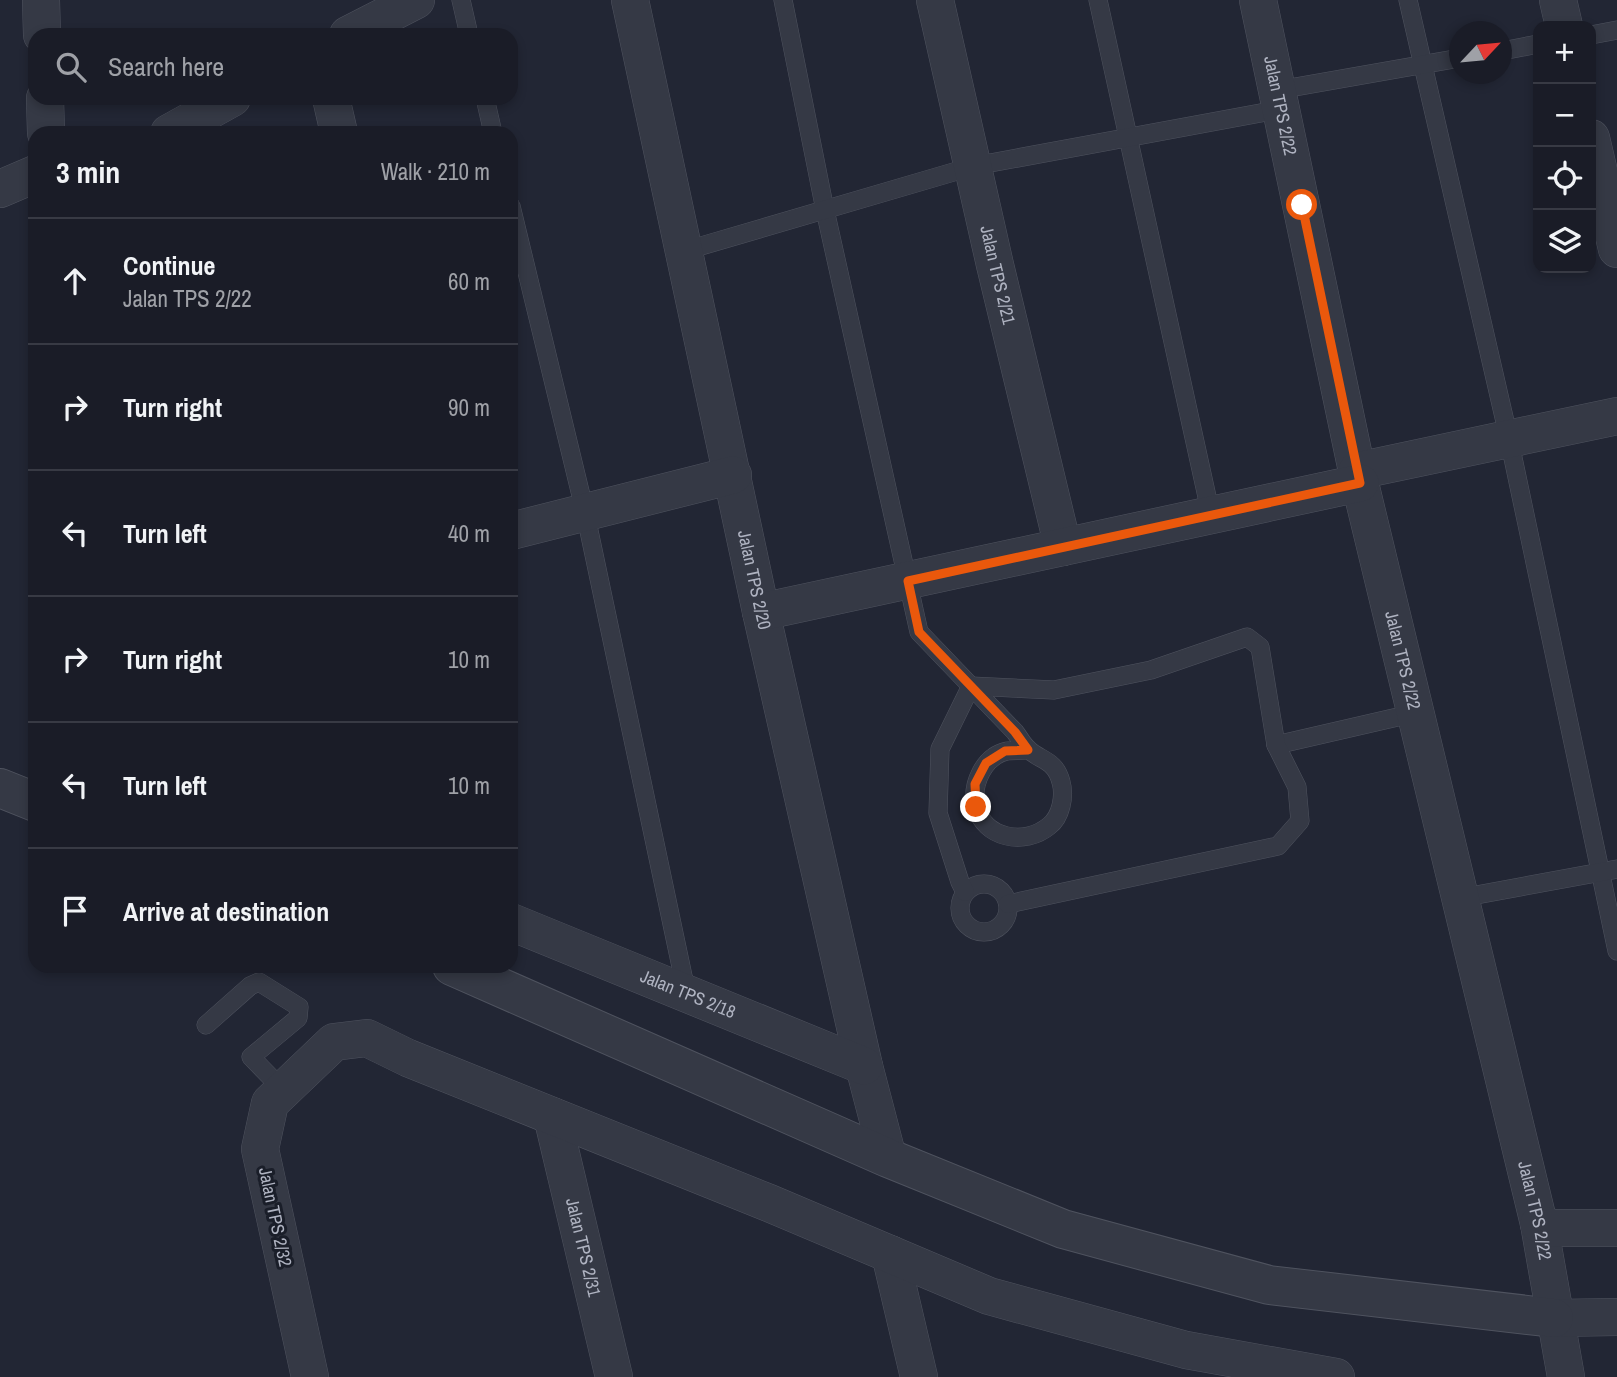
<!DOCTYPE html>
<meta charset="utf-8">
<style>
:root{--surface:#1a1c27;--page:#272933;--text:#f1f3f6;--muted:#9fa1a7;--line:#383a44}
body{margin:0;font-family:"Archivo Narrow",sans-serif;background:var(--page);color:var(--text)}
.controls{position:absolute;right:21px;top:21px;display:grid;overflow:hidden;border-radius:14px;box-shadow:0 4px 10px #0003}
.controls button{width:63px;height:63px;display:grid;place-items:center;padding:0;border:0;border-bottom:2px solid var(--line);background:var(--surface);color:var(--text);font:35px sans-serif}
.compass{position:absolute;left:1449px;top:21px;width:63px;height:63px;border-radius:50%;background:var(--surface);box-shadow:0 4px 10px #0003;rotate:64deg}
.stop{position:absolute;width:21px;height:21px;margin:-16px;border:5px solid #ea580c;border-radius:50%;background:#fff}
.stop.end{background:#ea580c;border-color:#fff;box-shadow:0 2px 7px #0008}
.list{margin:0;padding:0;list-style:none}
h2{display:flex;justify-content:space-between;align-items:center;height:91px;margin:0;padding:0 28px;font-size:30px}
h2 small{font-size:23px;font-weight:400;color:var(--muted)}
.list li{display:grid;grid-template-columns:46px 1fr auto;gap:21px;align-items:center;box-sizing:border-box;height:126px;padding:0 28px;border-top:2px solid var(--line)}
.list b{display:block;font-size:26px;white-space:nowrap}
.list p{margin:0;font-size:23px;white-space:nowrap;color:var(--muted)}
.list em{font-size:23px;font-style:normal;color:var(--muted)}
.icon{flex:none;width:38px;height:38px;fill:none;stroke:currentColor;stroke-width:2;stroke-linecap:round;stroke-linejoin:round}
.map{position:relative;flex:none;width:1617px;height:1377px;overflow:hidden}
.search{position:absolute;background:var(--surface);box-shadow:0 4px 10px #0003;left:28px;top:28px;width:490px;height:77px;display:flex;align-items:center;gap:18px;box-sizing:border-box;padding:0 24px;border-radius:21px;color:var(--muted);font-size:26px}
.panel{position:absolute;background:var(--surface);box-shadow:0 4px 10px #0003;left:28px;top:126px;width:490px;height:847px;border-radius:21px}
.map>svg:first-child{display:block}
</style>
<div class="map">
<svg width="1617" height="1377" viewBox="0 0 1617 1377">
<rect width="100%" height="100%" fill="#222634"/>
<g fill="none" stroke-linecap="round" stroke-linejoin="round">
<g stroke="#4f535f" stroke-width="19">
<g id="service">
<polyline points="461,0 469,35"/>
<path d="M783,0L825,210L919,632L1015,732C1019,737 1023,745 1028,749C1040,761 1055,759 1061,782C1065,796 1061,817 1049,826C1025,846 984,839 976,806C971,784 984,756 1007,751C1013,750 1022,751 1028,750"/>
<polyline points="1098,0 1211,515"/>
<polyline points="1408,0 1509,439 1617,951"/>
<polyline points="1591,35 1617,30"/>
<polyline points="1502,51 1538,44"/>
<polyline points="1278,90 1460,58"/>
<polyline points="485,98 493,133"/>
<polyline points="511,206 585,512 687,995"/>
<polyline points="684,251 974,166 1282,109"/>
<polyline points="1276,745 1415,713"/>
<circle cx="984" cy="908" r="24"/>
<polyline points="965,892 960,882 938,813 940,749 971,686 1054,690 1151,670 1247,637 1260,647 1276,745 1297,787 1300,821 1278,846 1008,904"/>
<polyline points="1460,898 1617,869"/>
<polyline points="206,1025 250,986 259,982 299,1007 298,1018 251,1057 283,1090"/>
</g>
</g>
<g stroke="#4f535f" stroke-width="38">
<g id="minor">
<polyline points="41,0 42,35"/>
<path id="s1" d="M630,0L761,612L864,1066L888,1158"/>
<path id="s2" d="M935,0L995,265L1063,547"/>
<path id="s3" d="M1258,0L1357,471L1539,1224L1566,1377"/>
<polyline points="1558,0 1564,26"/>
<polyline points="348,35 416,0"/>
<polyline points="45,98 46,133"/>
<polyline points="331,98 339,133"/>
<polyline points="169,133 232,98"/>
<polyline points="1591,138 1617,249"/>
<polyline points="0,189 35,174"/>
<polyline points="1357,471 1617,416"/>
<polyline points="511,531 733,475"/>
<polyline points="761,612 1360,483"/>
<path id="s4" d="M511,922L864,1066"/>
<path id="s5" d="M552,1116L614,1377"/>
<polyline points="1539,1224 1553,1228 1617,1228"/>
<polyline points="890,1254 919,1377"/>
<polyline points="1554,1318 1617,1317"/>
<polyline points="310,1377 260,1149 270,1103 334,1042 367,1038 408,1058 769,1203 989,1296 1186,1350 1336,1377"/>
</g>
</g>
<g stroke="#4f535f" stroke-width="40">
<g id="tertiary">
<polyline points="0,788 35,802"/>
<polyline points="452,966 888,1158 1063,1229 1269,1285 1554,1318"/>
</g>
</g>
<use href="#service" stroke="#353945" stroke-width="18"/>
<use href="#minor" stroke="#353945" stroke-width="37"/>
<use href="#tertiary" stroke="#353945" stroke-width="38"/>
</g>
<g fill="none" stroke-linecap="round" stroke-linejoin="round">
<polyline stroke="#ea580c" stroke-width="9" points="976,807 975,784 986,763 1005,751 1028,750 1015,732 919,632 908,581 1360,483 1302,205"/>
</g>
<g text-anchor="middle" stroke-width="6" stroke-linejoin="round" paint-order="stroke">
<g font-size="18" fill="#afb3c1" stroke="#1a1e29">
<text dy="6" stroke="none"><textPath href="#s3" startOffset="108">Jalan TPS 2/22</textPath></text>
<text dy="6" stroke="none"><textPath href="#s2" startOffset="282">Jalan TPS 2/21</textPath></text>
<text dy="6" stroke="none"><textPath href="#s1" startOffset="593">Jalan TPS 2/20</textPath></text>
<text dy="6" stroke="none"><textPath href="#s3" startOffset="676">Jalan TPS 2/22</textPath></text>
<text dy="6" stroke="none"><textPath href="#s4" startOffset="191">Jalan TPS 2/18</textPath></text>
<text dy="6" stroke="none"><textPath href="#s3" startOffset="1242">Jalan TPS 2/22</textPath></text>
<text transform="translate(275 1217) rotate(78)" y="6">Jalan TPS 2/32</text>
<text dy="6" stroke="none"><textPath href="#s5" startOffset="135">Jalan TPS 2/31</textPath></text>
</g>
</g>
</svg>
<div class="controls">
<button>+</button>
<button>−</button>
<button><svg class="icon" aria-label="locate" viewBox="0 0 24 24"><circle cx="12" cy="12" r="6"/><path d="M12 2v4M12 18v4M2 12h4M18 12h4"/></svg></button>
<button><svg class="icon" aria-label="layers" viewBox="0 0 24 24"><path d="M12 4l9 5-9 5-9-5zM3 14l9 5 9-5"/></svg></button>
</div>
<svg class="compass" viewBox="-18 -18 36 36"><path d="M0-13l5 13h-10z" fill="#e53935"/><path d="M0 13l5-13h-10z" fill="#9fa1a7"/></svg>
<div class="stop" style="left:1302px;top:205px"></div>
<div class="stop end" style="left:976px;top:807px"></div>
<div class="search"><svg class="icon" aria-label="search" viewBox="0 0 24 24"><circle cx="10" cy="10" r="6"/><path d="M15 15l6 6"/></svg>Search here</div>
<section class="panel">
<h2>3 min<small>Walk · 210 m</small></h2>
<ul class="list">
<li><svg class="icon" aria-label="ahead" viewBox="0 0 24 24"><path d="M12 20V5M6 11l6-6 6 6"/></svg><div><b>Continue</b><p>Jalan TPS 2/22</p></div><em>60 m</em></li>
<li><svg class="icon" aria-label="right" viewBox="0 0 24 24"><path d="M7 20v-9h11M14 6l5 5-5 5"/></svg><div><b>Turn right</b></div><em>90 m</em></li>
<li><svg class="icon" aria-label="left" viewBox="0 0 24 24"><path d="M17 20v-9H6M10 6l-5 5 5 5"/></svg><div><b>Turn left</b></div><em>40 m</em></li>
<li><svg class="icon" aria-label="right" viewBox="0 0 24 24"><path d="M7 20v-9h11M14 6l5 5-5 5"/></svg><div><b>Turn right</b></div><em>10 m</em></li>
<li><svg class="icon" aria-label="left" viewBox="0 0 24 24"><path d="M17 20v-9H6M10 6l-5 5 5 5"/></svg><div><b>Turn left</b></div><em>10 m</em></li>
<li><svg class="icon" aria-label="arrive" viewBox="0 0 24 24"><path d="M6 21V4h12l-3 4 3 4H6"/></svg><div><b>Arrive at destination</b></div></li>
</ul>
</section>
</div>
